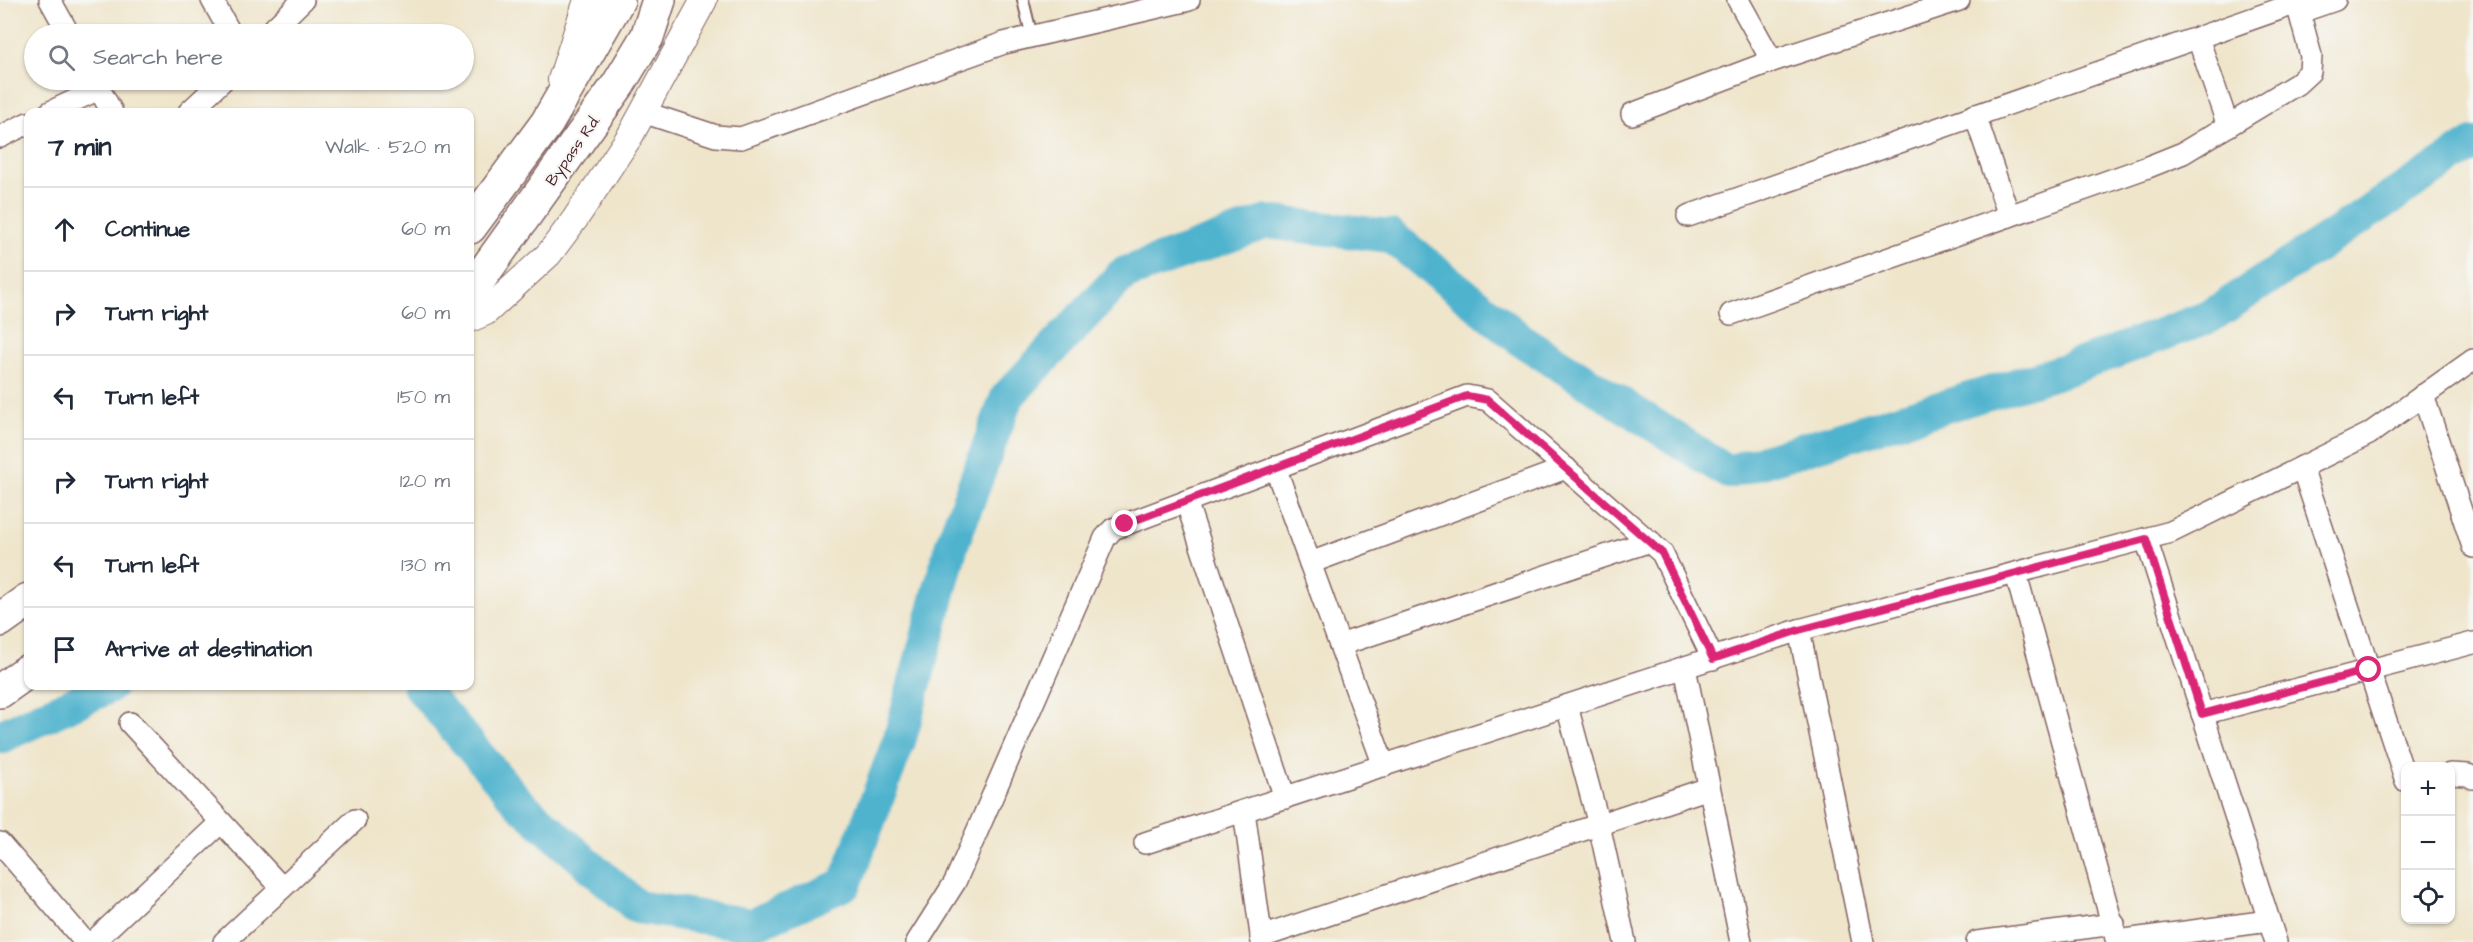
<!DOCTYPE html>
<meta charset="utf-8">
<style>
:root{--surface:#fff;--page:#f6f6f7;--text:#1f2937;--muted:#747a83;--line:#e0e1e3}
body{margin:0;font-family:"Architects Daughter",sans-serif;background:var(--page);color:var(--text)}
.controls{position:absolute;right:18px;bottom:18px;display:grid;overflow:hidden;border-radius:12px;box-shadow:0 2px 4px #0004}
.controls button{width:54px;height:54px;display:grid;place-items:center;padding:0;border:0;border-bottom:2px solid var(--line);background:var(--surface);color:var(--text);font:30px sans-serif}
.stop{position:absolute;width:18px;height:18px;margin:-14px;border:4px solid #db2777;border-radius:50%;background:#fff}
.stop.end{background:#db2777;border-color:#fff;box-shadow:0 2px 6px #0008}
.list{margin:0;padding:0;list-style:none}
h2{display:flex;justify-content:space-between;align-items:center;height:78px;margin:0;padding:0 24px;font-size:26px}
h2 small{font-size:20px;font-weight:400;color:var(--muted)}
.list li{display:grid;grid-template-columns:39px 1fr auto;gap:18px;align-items:center;box-sizing:border-box;height:84px;padding:0 24px;border-top:2px solid var(--line)}
.list b{display:block;font-size:22px;white-space:nowrap}
.list em{font-size:20px;font-style:normal;color:var(--muted)}
.icon{flex:none;width:33px;height:33px;fill:none;stroke:currentColor;stroke-width:2;stroke-linecap:round;stroke-linejoin:round}
.map{position:relative;flex:none;width:2473px;height:942px;overflow:hidden}
.search{position:absolute;background:var(--surface);box-shadow:0 2px 4px #0004;left:24px;top:24px;width:450px;height:66px;display:flex;align-items:center;gap:15px;box-sizing:border-box;padding:0 21px;border-radius:33px;color:var(--muted);font-size:22px}
.panel{position:absolute;background:var(--surface);box-shadow:0 2px 4px #0004;left:24px;top:108px;width:450px;height:582px;border-radius:12px}
.map>svg:first-child{display:block}
</style>
<div class="map">
<svg width="2473" height="942" viewBox="0 0 2473 942">
<rect width="100%" height="100%" fill="#f6f6f2"/>
<filter id="ink" filterUnits="userSpaceOnUse"><feTurbulence type="fractalNoise" baseFrequency=".0167" numOctaves="2"/><feDisplacementMap in="SourceGraphic" scale="12" xChannelSelector="R" yChannelSelector="G"/><feConvolveMatrix kernelMatrix="1 2 1 2 8 2 1 2 1" color-interpolation-filters="sRGB"/></filter>
<filter id="wash" filterUnits="userSpaceOnUse"><feTurbulence type="fractalNoise" baseFrequency=".008" numOctaves="4" result="noise"/><feDisplacementMap in="SourceGraphic" scale="24" xChannelSelector="R" yChannelSelector="G"/><feGaussianBlur stdDeviation="1.35" result="paint"/><feColorMatrix in="noise" values="0 0 0 0 0 0 0 0 0 0 0 0 0 0 0 0 0 1.4 0 .05"/><feComposite in="paint" operator="in"/></filter>
<g filter="url(#wash)">
<rect width="100%" height="100%" fill="#efe5cb"/>
<g fill="none" stroke-linecap="round" stroke-linejoin="round">
<g stroke="#4fb3ce" stroke-width="34">
<polyline points="419,686 519,803 637,907 752,925 845,884 900,738 952,544 1007,397 1123,274 1267,222 1391,236 1524,342 1728,472 2065,370 2209,317 2473,144"/>
<polyline points="0,737 110,686"/>
</g>
</g>
</g>
<g filter="url(#ink)">
<g fill="none" stroke-linecap="round" stroke-linejoin="round">
<g stroke="#846463" stroke-width="14">
<polyline id="service" points="1023,0 1032,37"/>
</g>
<g stroke="#846463" stroke-width="24">
<g id="minor">
<polyline points="50,0 69,34"/>
<polyline points="212,0 231,34"/>
<polyline points="1738,0 1772,61"/>
<polyline points="2300,12 2335,0"/>
<polyline points="268,34 303,0"/>
<polyline points="2198,38 2228,126"/>
<polyline points="94,80 112,112"/>
<polyline points="50,112 99,89"/>
<polyline points="189,112 223,80"/>
<polyline points="643,112 716,136 741,138 1004,43 1189,0"/>
<polyline points="1632,114 1772,61 1959,0"/>
<polyline points="1975,115 2009,216"/>
<polyline points="0,137 28,123"/>
<polyline points="1688,216 2297,3"/>
<polyline points="1731,314 2148,167 2183,153 2297,84 2310,72 2311,56 2296,0"/>
<polyline points="2423,395 2473,547"/>
<polyline points="1275,467 1384,766"/>
<polyline points="2302,467 2406,781"/>
<polyline points="1186,501 1285,798"/>
<polyline points="2146,539 2276,942"/>
<polyline points="1310,563 1566,468"/>
<polyline points="2016,574 2117,942"/>
<polyline points="1340,645 1650,541"/>
<polyline points="1685,668 1741,942"/>
<polyline points="1567,706 1599,825 1625,942"/>
<polyline points="2202,714 2473,643"/>
<polyline points="130,723 282,888"/>
<polyline points="2450,774 2468,775 2473,778"/>
<polyline points="1244,811 1262,942"/>
<polyline points="0,843 85,942"/>
<polyline points="1145,843 1799,630"/>
<polyline points="1261,937 1709,788"/>
<polyline points="2117,941 2269,921"/>
<polyline points="93,942 221,822"/>
<polyline points="224,942 355,820"/>
<polyline points="917,942 955,882 1105,538 1113,529 1467,396 1488,400 1662,553 1713,659"/>
<polyline points="1863,942 1799,630 2171,532 2369,434 2473,360"/>
<polyline points="1977,942 2114,924"/>
</g>
</g>
<g stroke="#846463" stroke-width="28">
<g id="tertiary">
<polyline points="561,80 587,0"/>
<polyline points="470,319 486,312 549,254 575,219 630,136 704,0"/>
</g>
</g>
<g stroke="#846463" stroke-width="36">
<g id="trunk">
<polyline points="470,227 547,123 618,0"/>
<polyline points="470,292 618,85 647,37 659,0"/>
<polyline points="0,620 28,600"/>
<polyline points="0,691 28,671"/>
</g>
</g>
<use href="#service" stroke="#fff" stroke-width="10"/>
<use href="#minor" stroke="#fff" stroke-width="21"/>
<use href="#tertiary" stroke="#fff" stroke-width="26"/>
<use href="#trunk" stroke="#fff" stroke-width="33"/>
</g>
</g>
<g fill="none" stroke-linecap="round" stroke-linejoin="round" filter="url(#ink)">
<polyline stroke="#db2777" stroke-width="8" points="1125,524 1467,396 1488,400 1662,553 1713,659 1799,630 2146,539 2202,714 2369,670"/>
</g>
<g text-anchor="middle" stroke-width="4.5" stroke-linejoin="round" paint-order="stroke">
<g font-size="16" fill="#4a1f2b" stroke="#f6f6f2">
<text transform="translate(572 150) rotate(-55)" y="6">Bypass Rd.</text>
</g>
</g>
</svg>
<div class="controls">
<button>+</button>
<button>−</button>
<button><svg class="icon" aria-label="locate" viewBox="0 0 24 24"><circle cx="12" cy="12" r="6"/><path d="M12 2v4M12 18v4M2 12h4M18 12h4"/></svg></button>
</div>
<div class="stop" style="left:2369px;top:670px"></div>
<div class="stop end" style="left:1125px;top:524px"></div>
<div class="search"><svg class="icon" aria-label="search" viewBox="0 0 24 24"><circle cx="10" cy="10" r="6"/><path d="M15 15l6 6"/></svg>Search here</div>
<section class="panel">
<h2>7 min<small>Walk · 520 m</small></h2>
<ul class="list">
<li><svg class="icon" aria-label="ahead" viewBox="0 0 24 24"><path d="M12 20V5M6 11l6-6 6 6"/></svg><div><b>Continue</b></div><em>60 m</em></li>
<li><svg class="icon" aria-label="right" viewBox="0 0 24 24"><path d="M7 20v-9h11M14 6l5 5-5 5"/></svg><div><b>Turn right</b></div><em>60 m</em></li>
<li><svg class="icon" aria-label="left" viewBox="0 0 24 24"><path d="M17 20v-9H6M10 6l-5 5 5 5"/></svg><div><b>Turn left</b></div><em>150 m</em></li>
<li><svg class="icon" aria-label="right" viewBox="0 0 24 24"><path d="M7 20v-9h11M14 6l5 5-5 5"/></svg><div><b>Turn right</b></div><em>120 m</em></li>
<li><svg class="icon" aria-label="left" viewBox="0 0 24 24"><path d="M17 20v-9H6M10 6l-5 5 5 5"/></svg><div><b>Turn left</b></div><em>130 m</em></li>
<li><svg class="icon" aria-label="arrive" viewBox="0 0 24 24"><path d="M6 21V4h12l-3 4 3 4H6"/></svg><div><b>Arrive at destination</b></div></li>
</ul>
</section>
</div>
